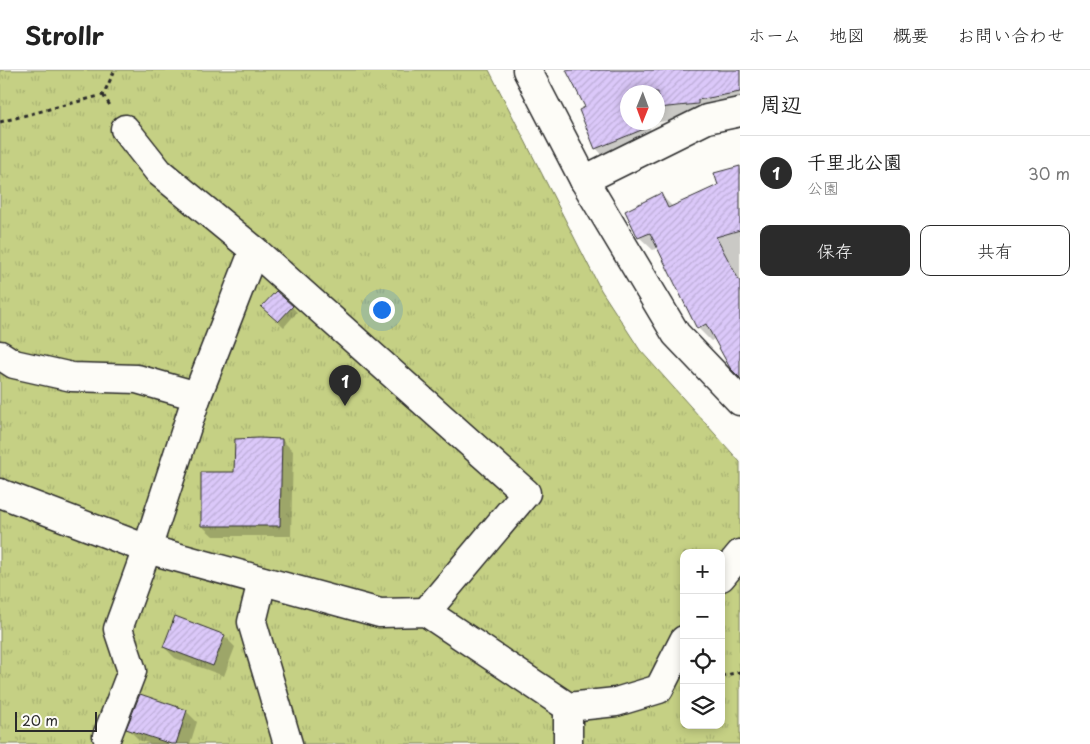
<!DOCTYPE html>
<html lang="ja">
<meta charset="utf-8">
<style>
:root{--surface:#fff;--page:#f6f6f6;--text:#222;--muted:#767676;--line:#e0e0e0;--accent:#2b2b2b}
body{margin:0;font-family:"Playpen Sans","Klee One",sans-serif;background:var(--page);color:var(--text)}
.controls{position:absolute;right:15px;bottom:15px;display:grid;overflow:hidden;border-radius:10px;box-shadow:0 2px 8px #0003}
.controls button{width:45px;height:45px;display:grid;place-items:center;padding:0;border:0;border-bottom:1px solid var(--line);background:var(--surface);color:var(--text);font:25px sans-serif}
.compass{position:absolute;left:620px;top:15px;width:45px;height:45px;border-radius:50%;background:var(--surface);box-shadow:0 2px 8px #0003;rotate:181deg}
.scale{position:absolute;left:15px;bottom:12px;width:82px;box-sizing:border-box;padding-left:5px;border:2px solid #2b2b2b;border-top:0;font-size:14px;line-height:18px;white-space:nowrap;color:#2b2b2b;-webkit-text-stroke:4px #fdfcf7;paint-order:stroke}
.you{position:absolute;left:381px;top:239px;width:18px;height:18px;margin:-12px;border:4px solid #fff;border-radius:50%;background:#1a73e8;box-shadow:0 0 0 8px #1a73e833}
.badge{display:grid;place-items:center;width:32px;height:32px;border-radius:50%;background:var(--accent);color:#fff;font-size:16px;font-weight:700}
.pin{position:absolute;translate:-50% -41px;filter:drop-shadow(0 1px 2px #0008)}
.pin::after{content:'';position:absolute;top:26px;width:18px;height:15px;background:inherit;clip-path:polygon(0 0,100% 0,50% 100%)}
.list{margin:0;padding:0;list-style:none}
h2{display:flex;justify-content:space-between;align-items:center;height:65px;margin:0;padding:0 20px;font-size:21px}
h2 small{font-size:16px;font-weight:400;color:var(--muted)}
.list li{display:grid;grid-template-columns:32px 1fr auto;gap:15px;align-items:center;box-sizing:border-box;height:75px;padding:0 20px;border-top:1px solid var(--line)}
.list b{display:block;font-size:19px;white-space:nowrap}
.list p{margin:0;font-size:16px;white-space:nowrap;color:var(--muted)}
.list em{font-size:16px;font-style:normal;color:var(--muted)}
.actions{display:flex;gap:10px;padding:15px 20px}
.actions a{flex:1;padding:11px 0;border:1px solid var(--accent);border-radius:10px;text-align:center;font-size:18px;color:var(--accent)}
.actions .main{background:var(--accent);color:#fff}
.icon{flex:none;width:28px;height:28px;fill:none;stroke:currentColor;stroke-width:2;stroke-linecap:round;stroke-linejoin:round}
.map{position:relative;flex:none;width:740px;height:674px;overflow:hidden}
header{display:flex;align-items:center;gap:30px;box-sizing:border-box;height:70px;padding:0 25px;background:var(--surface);border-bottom:1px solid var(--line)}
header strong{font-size:24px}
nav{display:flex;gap:28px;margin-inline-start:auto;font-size:18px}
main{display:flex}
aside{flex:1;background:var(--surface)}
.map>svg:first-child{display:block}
</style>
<header>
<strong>Strollr</strong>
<nav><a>ホーム</a><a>地図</a><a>概要</a><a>お問い合わせ</a></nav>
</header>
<main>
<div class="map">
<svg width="740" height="674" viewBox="0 0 740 674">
<defs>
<pattern id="park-tufts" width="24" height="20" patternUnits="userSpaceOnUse" patternTransform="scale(1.25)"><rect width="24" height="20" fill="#c5d084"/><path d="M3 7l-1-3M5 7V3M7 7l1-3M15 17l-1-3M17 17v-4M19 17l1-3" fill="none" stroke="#a9b372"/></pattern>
<pattern id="building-hatch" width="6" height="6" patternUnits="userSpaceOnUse" patternTransform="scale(1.25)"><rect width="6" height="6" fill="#dbc8f9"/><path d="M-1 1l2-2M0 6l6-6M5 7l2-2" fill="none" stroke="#bcacd6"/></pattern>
</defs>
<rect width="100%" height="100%" fill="#fdfcf7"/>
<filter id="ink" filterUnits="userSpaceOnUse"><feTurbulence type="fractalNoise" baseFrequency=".02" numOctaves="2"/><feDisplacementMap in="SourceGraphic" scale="10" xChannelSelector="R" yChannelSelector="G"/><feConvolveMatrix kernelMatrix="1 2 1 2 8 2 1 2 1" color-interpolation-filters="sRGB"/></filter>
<g filter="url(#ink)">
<path fill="url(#park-tufts)" stroke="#787e58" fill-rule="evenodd" d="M0,0H489L601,220L640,280L740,392V674H0ZM684,483H721V655H684Z"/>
<g fill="#0003">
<polygon points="568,0 740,0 740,36 710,46 658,52 658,22 628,22 628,52 650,52 648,53 655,71 608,91 596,78 587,38"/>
<polygon points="740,97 740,306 716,268 711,271 698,258 658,178 653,180 639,167 661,125 673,137 719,116"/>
<polygon points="263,237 292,237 297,242 284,257"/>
<polygon points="282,370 293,381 291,466 213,466 202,456 236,404"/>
<polygon points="224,566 235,577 224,606 175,588 164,577"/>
<polygon points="186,641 197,652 190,674 151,674 139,670 128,659"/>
</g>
<g fill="url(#building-hatch)" stroke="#2b2b2b">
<polygon points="566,0 740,0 740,22 698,30 698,34 658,38 658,22 628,22 628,52 641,52 644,59 595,79 579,40 585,37"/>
<polygon points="740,96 740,160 716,167 740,212 740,308 730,298 706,254 697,259 650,163 638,168 625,141 661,123 668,138 718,115 714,103"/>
<polygon points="276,221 293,236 278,252 261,237"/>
<polygon points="259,368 282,369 280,456 201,456 201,402 234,402 235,369"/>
<polygon points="175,546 225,565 213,596 163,577"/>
<polygon points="140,624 187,640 176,674 171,674 126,659"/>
</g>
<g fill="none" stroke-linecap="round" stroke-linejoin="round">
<g stroke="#2b2b2b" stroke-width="31">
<g id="minor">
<polyline points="527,0 584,110 676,264 740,331"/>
<polyline points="125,59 159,102 254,180 526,423 426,542"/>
<polyline points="584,110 707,49 740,42"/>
<polyline points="0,285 14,294 72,307 137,309 197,326"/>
<polyline points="0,423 147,479 380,543 426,542 568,637 616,632 659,619 684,570"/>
<polyline points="721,507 740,484"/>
<polyline points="262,511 252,552 288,674"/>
<polyline points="107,666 132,601 118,559 147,479 197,326 254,180"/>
<polyline points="568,674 568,637"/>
</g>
</g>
<g stroke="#2b2b2b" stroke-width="3" stroke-dasharray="4 4" stroke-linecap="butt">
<polyline points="103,25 111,37"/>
<polyline points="0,52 103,25 115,0"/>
<polyline points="721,606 740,602"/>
</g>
<use href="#minor" stroke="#fdfcf7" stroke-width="28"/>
</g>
</g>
</svg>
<div class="controls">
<button>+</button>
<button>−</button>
<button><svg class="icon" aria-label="locate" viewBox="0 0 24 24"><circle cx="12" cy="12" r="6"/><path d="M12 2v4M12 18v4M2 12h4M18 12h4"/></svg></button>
<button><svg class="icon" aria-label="layers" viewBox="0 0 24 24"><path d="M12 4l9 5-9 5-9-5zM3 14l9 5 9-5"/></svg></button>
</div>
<svg class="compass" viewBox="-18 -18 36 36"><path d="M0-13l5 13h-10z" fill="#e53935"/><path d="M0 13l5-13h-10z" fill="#767676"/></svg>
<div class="scale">20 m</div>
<div class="you"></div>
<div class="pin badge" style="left:345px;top:336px">1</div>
</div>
<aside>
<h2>周辺<small></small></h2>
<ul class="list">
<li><span class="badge">1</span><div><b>千里北公園</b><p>公園</p></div><em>30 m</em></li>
</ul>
<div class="actions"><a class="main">保存</a><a>共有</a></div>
</aside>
</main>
